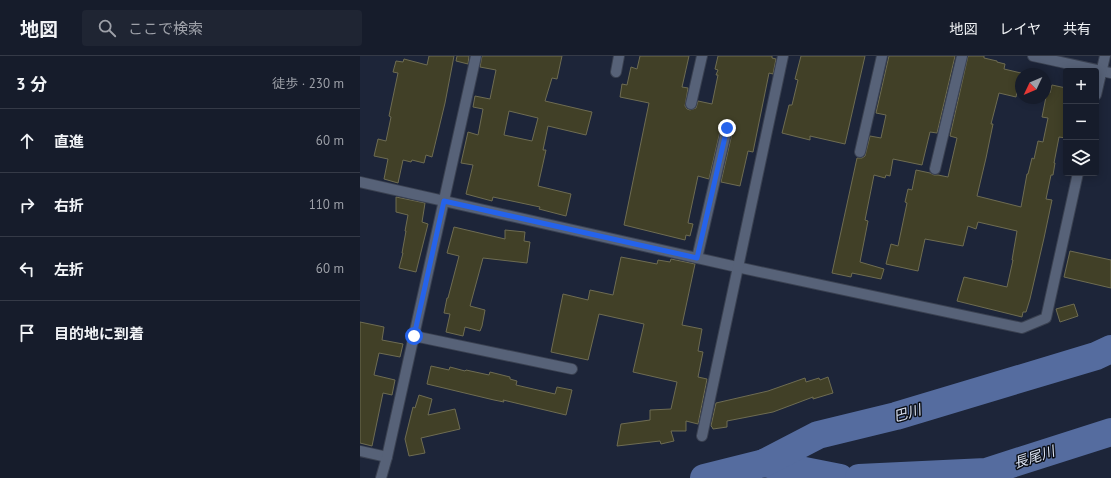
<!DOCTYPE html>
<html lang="ja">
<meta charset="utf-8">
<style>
:root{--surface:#161c2b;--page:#1f2533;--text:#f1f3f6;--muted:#9ea1a9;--line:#353a47}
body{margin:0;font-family:"PT Sans","Noto Sans JP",sans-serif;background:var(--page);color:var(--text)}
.controls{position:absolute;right:12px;top:12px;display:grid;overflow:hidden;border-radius:4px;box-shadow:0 2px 10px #0003}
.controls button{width:36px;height:36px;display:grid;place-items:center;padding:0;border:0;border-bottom:1px solid var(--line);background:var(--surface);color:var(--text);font:20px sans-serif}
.compass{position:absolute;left:655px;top:12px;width:36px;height:36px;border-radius:50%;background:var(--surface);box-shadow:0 2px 10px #0003;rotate:226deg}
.stop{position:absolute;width:12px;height:12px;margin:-9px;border:3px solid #2563eb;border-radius:50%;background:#fff}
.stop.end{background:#2563eb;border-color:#fff;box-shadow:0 1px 4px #0008}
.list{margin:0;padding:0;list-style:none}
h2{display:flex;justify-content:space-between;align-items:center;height:52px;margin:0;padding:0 16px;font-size:17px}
h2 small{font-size:13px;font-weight:400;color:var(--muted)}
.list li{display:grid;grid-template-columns:26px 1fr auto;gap:12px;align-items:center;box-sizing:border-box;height:64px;padding:0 16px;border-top:1px solid var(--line)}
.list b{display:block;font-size:15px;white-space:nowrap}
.list em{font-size:13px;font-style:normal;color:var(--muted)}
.icon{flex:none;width:22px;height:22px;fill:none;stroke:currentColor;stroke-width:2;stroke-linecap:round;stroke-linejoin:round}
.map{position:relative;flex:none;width:751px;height:422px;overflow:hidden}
header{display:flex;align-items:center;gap:24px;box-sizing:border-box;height:56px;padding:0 20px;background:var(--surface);border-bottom:1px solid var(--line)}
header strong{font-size:19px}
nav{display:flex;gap:22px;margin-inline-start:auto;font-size:14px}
.search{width:280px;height:36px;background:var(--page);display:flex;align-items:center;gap:10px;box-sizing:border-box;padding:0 14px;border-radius:4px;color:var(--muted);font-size:15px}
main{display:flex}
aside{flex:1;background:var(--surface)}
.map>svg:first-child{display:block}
</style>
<header>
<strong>地図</strong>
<div class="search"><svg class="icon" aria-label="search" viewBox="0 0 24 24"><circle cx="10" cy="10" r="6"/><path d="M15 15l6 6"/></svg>ここで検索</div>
<nav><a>地図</a><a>レイヤ</a><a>共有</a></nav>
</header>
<main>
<aside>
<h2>3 分<small>徒歩 · 230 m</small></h2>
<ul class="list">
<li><svg class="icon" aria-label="ahead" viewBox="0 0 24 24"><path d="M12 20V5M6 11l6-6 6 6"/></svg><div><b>直進</b></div><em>60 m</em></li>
<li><svg class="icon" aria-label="right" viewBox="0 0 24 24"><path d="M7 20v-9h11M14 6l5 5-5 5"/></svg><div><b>右折</b></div><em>110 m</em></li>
<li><svg class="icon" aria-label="left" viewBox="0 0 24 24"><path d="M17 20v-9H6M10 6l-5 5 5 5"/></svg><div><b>左折</b></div><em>60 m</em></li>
<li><svg class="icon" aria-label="arrive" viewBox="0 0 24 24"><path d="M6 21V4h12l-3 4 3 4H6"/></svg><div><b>目的地に到着</b></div></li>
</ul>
</aside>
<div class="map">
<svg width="751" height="422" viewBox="0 0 751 422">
<rect width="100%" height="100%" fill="#1d2539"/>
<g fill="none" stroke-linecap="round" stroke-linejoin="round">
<g stroke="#556c9f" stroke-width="28">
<polyline points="404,407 480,422"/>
<polyline points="344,422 404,407 458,379 536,360 736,300 751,293"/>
<polyline points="499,422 626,416 751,376"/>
</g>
</g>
<g fill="#414027" stroke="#6e6c52" fill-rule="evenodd">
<polygon points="69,0 94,0 85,47 72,101 66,99 64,107 52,104 51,106 43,104 38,127 24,123 28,103 14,100 18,83 26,85 31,61 29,60 38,17 33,16 36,5 43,6 44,3 67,9"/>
<polygon points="97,0 109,0 108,8 96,5"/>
<path d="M122,0H202L197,23L192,22L185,45L232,56L226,79L188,70L183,94H186L178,130L211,138L206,160L179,153L180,151L133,141L132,145L106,138L113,109L101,107L108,76L118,79L123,53L113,51L115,40L130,43L136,14L120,11ZM149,55L178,62L172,85L144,79Z"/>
<polygon points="280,0 329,0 322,31 328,32 325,50 327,53 330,54 336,52 338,45 352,48 358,19 356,19 358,14 355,13 358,0 412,0 412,2 416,3 413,18 409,17 393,96 388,95 380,130 361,126 373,73 372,68 365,66 361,71 349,123 338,120 328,167 333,168 330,180 326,179 325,184 264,169 289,47 260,41 262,28 267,29 271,11 277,13"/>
<polygon points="441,0 505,0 485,88 450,80 450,84 422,77 429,49 432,49 438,24 435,23"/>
<polygon points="529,0 595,0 577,77 570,76 562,109 533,103 530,120 526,119 525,122 514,119 505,164 508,165 500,206 524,213 521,223 492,217 491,221 472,217 497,102 502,102 505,100 510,80 521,82 526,59 516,57"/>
<polygon points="608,0 624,0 624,2 637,5 637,6 645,8 644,13 661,17 656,41 639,37 631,68 633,68 626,102 617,140 661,151 667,118 668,118 672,102 674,103 678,85 683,86 688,62 682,61 687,36 690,37 692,29 706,32 706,82 699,81 694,107 695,107 693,119 691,119 686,143 692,144 684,182 670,243 666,256 663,256 662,261 597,245 604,221 647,231 653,204 652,204 657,175 618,166 616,173 608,170 603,190 565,183 558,215 526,208 531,188 538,190 547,147 545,146 548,133 552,134 556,114 570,117 574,119 578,119 588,121 597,82 590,80"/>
<polygon points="36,141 65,147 62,166 68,168 56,216 39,212 43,197 42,197 46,175 45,175 48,159 36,156"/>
<polygon points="94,171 145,183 145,174 165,176 164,185 170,186 167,207 123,202 110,250 125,254 122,270 120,275 105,271 103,280 86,276 90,258 84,257 87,242 88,242 99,200 87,197"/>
<polygon points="710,195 751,204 751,232 704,221"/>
<polygon points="261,201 297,208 298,204 310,206 311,203 335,208 322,269 342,273 338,295 343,296 338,321 347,323 338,368 326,365 326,375 311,375 314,385 301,388 300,385 257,390 261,368 290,364 290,354 311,353 317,326 273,316 284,268 239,258 228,304 191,296 203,238 228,244 230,234 253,239"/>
<polygon points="714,248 718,260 700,266 696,253"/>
<polygon points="0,266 24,271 22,284 43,288 40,301 19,297 14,319 35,324 32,339 23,337 12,390 0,387"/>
<polygon points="71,310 89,314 90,311 105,315 106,314 129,319 130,316 150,321 150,323 157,325 156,329 195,338 197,331 212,334 206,359 143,344 144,346 134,344 67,328"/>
<polygon points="468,321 473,337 453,343 453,341 413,356 367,365 367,371 353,373 352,371 351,370 356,347 408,335 445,322 446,326 459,322 460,324"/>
<polygon points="59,339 72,343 68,359 95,353 100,373 61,382 65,397 49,400 45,383 53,351 55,352"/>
</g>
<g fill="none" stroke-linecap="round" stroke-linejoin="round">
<g stroke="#3a4151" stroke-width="12">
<g id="minor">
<polyline points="673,0 751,17"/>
<polyline points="256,16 259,0"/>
<polyline points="736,39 745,0"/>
<polyline points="331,48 342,0"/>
<polyline points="500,96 522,0"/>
<polyline points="575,113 602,0"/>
<polyline points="0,126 377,211 662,272 686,262 718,117"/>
<polyline points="337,202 367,72"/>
<polyline points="54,280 212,313"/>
<polyline points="342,380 423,0"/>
<polyline points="0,395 27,401"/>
<polyline points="21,422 27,401 116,0"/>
</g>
</g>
<use href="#minor" stroke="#576278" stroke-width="10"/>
</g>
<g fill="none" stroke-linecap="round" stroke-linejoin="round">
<polyline stroke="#2563eb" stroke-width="5" points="54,280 84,145 337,202 367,72"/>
</g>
<g text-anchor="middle" stroke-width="3" stroke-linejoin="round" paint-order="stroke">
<g font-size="14" font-style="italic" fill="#dae2f2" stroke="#0b0f17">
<text transform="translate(547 357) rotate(-16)" y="5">巴川</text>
<text transform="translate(674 401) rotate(-18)" y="5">長尾川</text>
</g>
</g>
</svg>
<div class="controls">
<button>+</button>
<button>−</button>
<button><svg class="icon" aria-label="layers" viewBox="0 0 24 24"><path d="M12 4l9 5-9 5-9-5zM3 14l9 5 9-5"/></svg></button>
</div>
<svg class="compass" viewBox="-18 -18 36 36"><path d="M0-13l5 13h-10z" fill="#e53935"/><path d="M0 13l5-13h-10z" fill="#9ea1a9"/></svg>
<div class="stop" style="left:54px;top:280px"></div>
<div class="stop end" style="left:367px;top:72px"></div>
</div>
</main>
